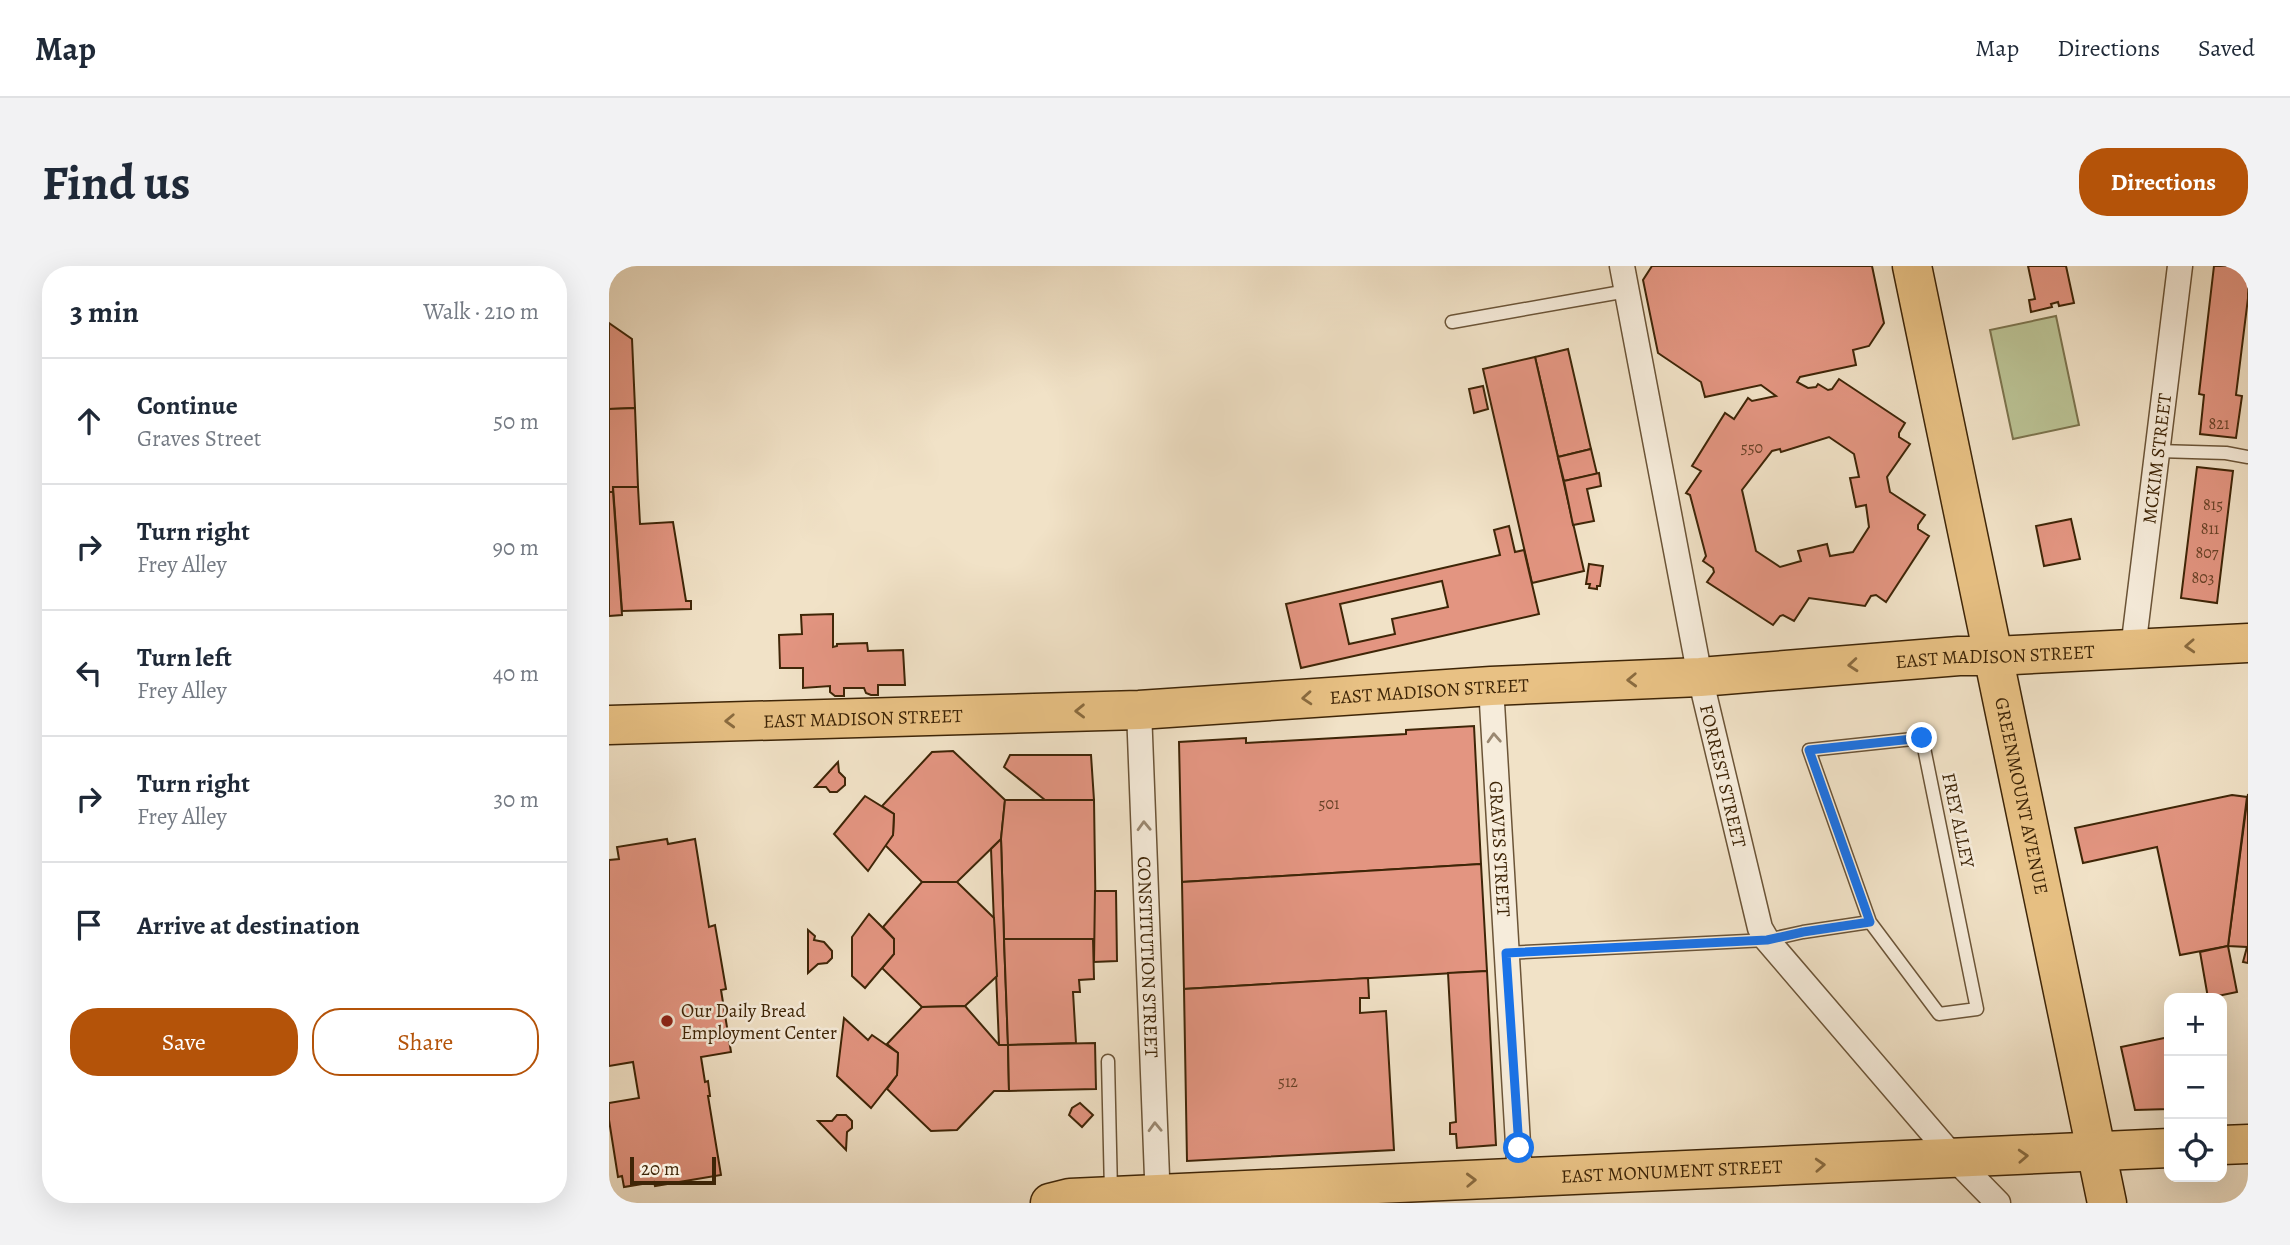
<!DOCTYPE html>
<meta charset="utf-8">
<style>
:root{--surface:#fff;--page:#f2f2f3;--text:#1f2937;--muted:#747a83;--line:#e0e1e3;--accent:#b45309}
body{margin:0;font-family:Alegreya,serif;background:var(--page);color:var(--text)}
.controls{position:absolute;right:21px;bottom:21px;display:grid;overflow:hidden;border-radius:14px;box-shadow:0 7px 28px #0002}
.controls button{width:63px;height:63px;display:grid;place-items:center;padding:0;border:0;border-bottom:2px solid var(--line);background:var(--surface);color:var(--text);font:35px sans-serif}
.scale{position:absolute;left:21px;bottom:18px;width:86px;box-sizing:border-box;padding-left:7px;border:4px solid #3e2507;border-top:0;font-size:19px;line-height:24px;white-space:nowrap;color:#3e2507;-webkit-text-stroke:5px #f6ecdb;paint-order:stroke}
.stop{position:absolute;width:21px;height:21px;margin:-16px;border:5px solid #1a73e8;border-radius:50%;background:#fff}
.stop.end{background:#1a73e8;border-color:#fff;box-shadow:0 2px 7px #0008}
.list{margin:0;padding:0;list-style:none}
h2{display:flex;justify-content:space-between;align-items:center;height:91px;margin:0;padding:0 28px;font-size:30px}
h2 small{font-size:23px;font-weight:400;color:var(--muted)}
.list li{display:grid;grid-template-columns:46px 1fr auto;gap:21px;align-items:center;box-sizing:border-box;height:126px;padding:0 28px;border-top:2px solid var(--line)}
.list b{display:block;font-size:26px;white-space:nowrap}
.list p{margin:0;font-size:23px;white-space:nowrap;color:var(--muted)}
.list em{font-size:23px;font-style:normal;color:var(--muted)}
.actions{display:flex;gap:14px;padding:21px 28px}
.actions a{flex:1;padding:16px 0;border:2px solid var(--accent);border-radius:28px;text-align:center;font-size:24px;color:var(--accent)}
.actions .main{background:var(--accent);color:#fff}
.icon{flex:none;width:38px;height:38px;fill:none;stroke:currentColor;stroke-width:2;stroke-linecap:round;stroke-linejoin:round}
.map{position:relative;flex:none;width:1639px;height:937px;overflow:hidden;border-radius:28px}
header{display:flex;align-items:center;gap:42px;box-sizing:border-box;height:98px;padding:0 35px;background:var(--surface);border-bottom:2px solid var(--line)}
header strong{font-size:33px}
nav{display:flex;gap:38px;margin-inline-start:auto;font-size:24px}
.intro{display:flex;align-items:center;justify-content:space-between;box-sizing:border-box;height:168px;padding:0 42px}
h1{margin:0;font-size:49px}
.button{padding:18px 32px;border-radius:28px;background:var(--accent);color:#fff;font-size:24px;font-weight:700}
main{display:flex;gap:42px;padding:0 42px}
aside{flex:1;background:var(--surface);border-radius:28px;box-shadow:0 7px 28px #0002}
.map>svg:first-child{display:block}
</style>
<header>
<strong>Map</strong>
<nav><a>Map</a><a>Directions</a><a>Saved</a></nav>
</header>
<div class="intro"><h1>Find us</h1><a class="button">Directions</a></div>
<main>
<aside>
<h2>3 min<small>Walk · 210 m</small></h2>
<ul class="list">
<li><svg class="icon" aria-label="ahead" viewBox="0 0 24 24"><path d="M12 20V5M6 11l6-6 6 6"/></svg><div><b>Continue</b><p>Graves Street</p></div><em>50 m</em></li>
<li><svg class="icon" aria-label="right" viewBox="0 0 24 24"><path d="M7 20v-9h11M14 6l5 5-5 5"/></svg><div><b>Turn right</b><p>Frey Alley</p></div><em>90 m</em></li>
<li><svg class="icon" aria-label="left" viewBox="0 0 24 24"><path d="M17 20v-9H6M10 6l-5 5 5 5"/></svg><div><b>Turn left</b><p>Frey Alley</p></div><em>40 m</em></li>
<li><svg class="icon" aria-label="right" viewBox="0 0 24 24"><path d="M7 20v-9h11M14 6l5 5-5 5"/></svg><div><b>Turn right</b><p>Frey Alley</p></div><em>30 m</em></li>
<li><svg class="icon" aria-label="arrive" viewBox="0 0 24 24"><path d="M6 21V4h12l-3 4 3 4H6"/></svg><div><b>Arrive at destination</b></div></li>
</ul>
<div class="actions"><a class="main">Save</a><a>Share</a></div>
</aside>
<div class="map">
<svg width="1639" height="937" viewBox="0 0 1639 937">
<rect width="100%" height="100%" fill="#f1e2c7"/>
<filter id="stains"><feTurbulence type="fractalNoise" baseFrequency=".00286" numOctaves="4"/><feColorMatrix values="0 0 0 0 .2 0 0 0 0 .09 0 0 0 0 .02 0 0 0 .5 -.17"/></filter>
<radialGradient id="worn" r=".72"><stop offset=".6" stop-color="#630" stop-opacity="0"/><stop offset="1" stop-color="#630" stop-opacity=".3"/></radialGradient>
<polygon fill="#bbc395" stroke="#7c744e" stroke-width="2" points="1447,50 1470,159 1404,173 1381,64"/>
<g fill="#e39581" stroke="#3e2507" stroke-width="2" fill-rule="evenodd">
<path d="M1043,0H1263L1275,57L1260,80L1244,84L1247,99L1191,111L1188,116L1199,122L1207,121L1209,118L1219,124L1223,123L1230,113L1296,157L1290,167V171L1301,178L1278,211L1281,226L1316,249L1309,259V263L1320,270L1277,336L1267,329L1262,330L1256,340L1200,332L1185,355L1174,349L1171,350L1164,359L1098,316L1105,306L1104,302L1094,295L1097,290L1081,229L1077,227L1092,205L1083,200L1116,147L1125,153L1139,132L1143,135L1167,130L1152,119L1096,131L1092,116L1049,87L1034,14ZM1220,171L1245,188L1250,211L1241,212L1247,241L1257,239L1260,261L1244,286L1221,290L1218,278L1189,285L1192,295L1171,301L1147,285L1133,224L1163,185L1171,183L1172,186Z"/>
<polygon points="1419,0 1457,0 1465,37 1450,40 1449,36 1442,38 1443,41 1422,46 1420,34 1426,33"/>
<polygon points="1605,0 1639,0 1639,32 1627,129 1633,130 1627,172 1591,168 1595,129 1590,128"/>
<polygon points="0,57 23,73 26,142 0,143"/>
<polygon points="959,83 982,183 949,191 926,91"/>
<polygon points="926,91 975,305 923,317 874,103"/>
<polygon points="874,120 879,143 865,147 860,123"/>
<polygon points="26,142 29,221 4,221 4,226 0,226 0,143"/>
<polygon points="982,183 988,208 955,215 949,191"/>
<polygon points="1588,201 1624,205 1608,337 1572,332"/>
<polygon points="990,207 992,220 978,223 985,255 964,259 955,215"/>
<polygon points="4,221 29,221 31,258 64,256 77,335 82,335 82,343 13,345"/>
<polygon points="0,226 4,226 13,349 0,350"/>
<polygon points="1462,253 1471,293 1435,300 1427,260"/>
<path d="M900,260L906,286L915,284L930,348L692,402L677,338L891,289L885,264ZM833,315L839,341L783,353L786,368L740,378L731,338Z"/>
<polygon points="980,298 994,300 991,320 988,320 988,323 980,322 981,318 977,318"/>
<polygon points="224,348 224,381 228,380 228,378 258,377 259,385 294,384 296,419 269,419 269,429 262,429 257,427 255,422 235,422 235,430 226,430 221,426 221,420 194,422 194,402 171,402 170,369 193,368 192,349"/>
<polygon points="865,460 872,598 573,616 570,476 637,472 637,477 797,468 797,464"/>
<polygon points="344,485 396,534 392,573 348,616 313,616 276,579 284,569 285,548 273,540 323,486"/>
<polygon points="401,489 482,489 485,534 436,534 395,501"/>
<polygon points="229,496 230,506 236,512 236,519 228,526 221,526 217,521 206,521"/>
<polygon points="1639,528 1639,697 1634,696 1638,681 1619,680"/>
<polygon points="1623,529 1638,531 1619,680 1571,689 1548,581 1474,597 1466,562"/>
<polygon points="256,530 285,548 284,569 259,605 225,568"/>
<polygon points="396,534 485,534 487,673 395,673 392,573"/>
<polygon points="58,573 59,578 86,573 100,661 106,659 117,723 112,724 122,786 92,791 96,816 99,815 101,830 99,830 112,909 46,920 45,916 15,921 13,910 9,911 0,854 0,837 30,832 24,796 0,800 0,594 10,593 8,581"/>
<polygon points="392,573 395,673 399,779 390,779 382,583"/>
<polygon points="872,598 878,705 575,723 573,616"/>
<polygon points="313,616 348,616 385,652 388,710 356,740 313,741 273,702 285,688 285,673 274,661"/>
<polygon points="486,625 507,625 508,695 485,696"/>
<polygon points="260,648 285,673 285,688 256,722 243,710 243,671"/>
<polygon points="199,664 206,670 205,674 215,676 223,685 223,692 218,697 209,698 199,707"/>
<polygon points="395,673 484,673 485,713 470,714 471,726 464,726 467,777 399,779"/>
<polygon points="1619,680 1628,726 1599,732 1591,686"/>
<polygon points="878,705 887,879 848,882 847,868 841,868 841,857 847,856 839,707"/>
<polygon points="759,712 760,732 751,732 751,747 777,745 785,884 578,895 575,723"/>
<polygon points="356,740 390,779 399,779 400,825 385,825 348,864 322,865 278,823 288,809 289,787 278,778 313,741"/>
<polygon points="235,752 259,774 263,769 289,787 288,809 262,842 228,810"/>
<polygon points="1560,771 1560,843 1526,844 1512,781"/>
<polygon points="486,777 487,823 400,825 399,779"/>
<polygon points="471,837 484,849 473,861 460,849 463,842"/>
<polygon points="228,849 237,849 243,855 243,862 238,866 237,884 209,855 223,855"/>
</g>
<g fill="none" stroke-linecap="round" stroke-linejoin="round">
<g stroke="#6b5437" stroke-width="15">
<g id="lane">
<polyline points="843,56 1018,25"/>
<polyline points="1549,185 1617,187 1639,191"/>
<polyline points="897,687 1158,674 1194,666 1261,656 1330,748 1368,743 1313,472 1200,484 1261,656"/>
<polyline points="499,795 502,926"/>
</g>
</g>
<g stroke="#6b5437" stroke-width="27">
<g id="street">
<path id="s1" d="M1013,0L1091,411L1151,662L1158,674L1346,893L1389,937"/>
<path id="s2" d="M1524,383L1571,0"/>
<path id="s3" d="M882,420L911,912"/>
<path id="s4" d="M530,444L549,937"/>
</g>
</g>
<g stroke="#3e2507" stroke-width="41">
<g id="primary">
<path id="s5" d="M1303,0L1498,937"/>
<path id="s6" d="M0,459L530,444L882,420L1091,411L1350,390H1385L1639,377"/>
<polyline points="1613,879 1639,878"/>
<path id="s7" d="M441,937L461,932L1560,882"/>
</g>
</g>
<use href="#lane" stroke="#f6ecdb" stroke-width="12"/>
<use href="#street" stroke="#f6ecdb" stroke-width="24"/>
<use href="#primary" stroke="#e8c184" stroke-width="38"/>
</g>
<defs><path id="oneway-chevron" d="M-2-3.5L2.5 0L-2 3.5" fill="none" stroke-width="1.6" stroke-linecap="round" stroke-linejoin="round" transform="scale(1.75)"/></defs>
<g stroke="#8a6b3f">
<use href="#oneway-chevron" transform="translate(1581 380) rotate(177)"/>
<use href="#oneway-chevron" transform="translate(1244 399) rotate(175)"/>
<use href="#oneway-chevron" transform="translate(1023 414) rotate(178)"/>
<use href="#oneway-chevron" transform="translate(698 432) rotate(176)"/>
<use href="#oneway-chevron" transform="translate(471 445) rotate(179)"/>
<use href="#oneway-chevron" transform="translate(121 455) rotate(178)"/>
<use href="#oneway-chevron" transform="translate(1414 890) rotate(-3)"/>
<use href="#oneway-chevron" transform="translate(1211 899) rotate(-3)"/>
<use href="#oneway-chevron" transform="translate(862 914) rotate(-2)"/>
</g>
<g stroke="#9a8871">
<use href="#oneway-chevron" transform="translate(885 472) rotate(-93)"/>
<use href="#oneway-chevron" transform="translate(535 560) rotate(-92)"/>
<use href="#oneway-chevron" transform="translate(546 861) rotate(-92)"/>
</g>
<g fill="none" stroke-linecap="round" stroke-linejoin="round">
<polyline stroke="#1a73e8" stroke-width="9" points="910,882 897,687 1158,674 1194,666 1261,656 1200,484 1313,472"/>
</g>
<circle fill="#8f2418" stroke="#f6ecdb" stroke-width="2.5" cx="58" cy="755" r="7"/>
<g text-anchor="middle" stroke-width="5" stroke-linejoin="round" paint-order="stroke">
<g font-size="16" fill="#674126">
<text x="1610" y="163">821</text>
<text x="1143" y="187">550</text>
<text x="1604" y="244">815</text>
<text x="1601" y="268">811</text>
<text x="1598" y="292">807</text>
<text x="1594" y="317">803</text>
<text x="720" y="543">501</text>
<text x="679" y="821">512</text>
</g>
<g font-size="19" fill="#3e2507" stroke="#f6ecdb">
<text dy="7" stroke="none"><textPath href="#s2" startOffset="192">MCKIM STREET</textPath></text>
<text dy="7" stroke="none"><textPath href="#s6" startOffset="1388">EAST MADISON STREET</textPath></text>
<text dy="7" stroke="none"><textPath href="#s6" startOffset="821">EAST MADISON STREET</textPath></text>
<text dy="7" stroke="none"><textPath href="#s6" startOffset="254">EAST MADISON STREET</textPath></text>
<text dy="7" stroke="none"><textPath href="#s1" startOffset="520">FORREST STREET</textPath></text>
<text dy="7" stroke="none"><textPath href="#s5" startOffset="541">GREENMOUNT AVENUE</textPath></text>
<text transform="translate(1350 554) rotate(78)" y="7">FREY ALLEY</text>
<text dy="7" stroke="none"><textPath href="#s3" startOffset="163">GRAVES STREET</textPath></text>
<text dy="7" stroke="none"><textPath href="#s4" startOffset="247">CONSTITUTION STREET</textPath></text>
<text dy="7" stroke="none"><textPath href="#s7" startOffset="623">EAST MONUMENT STREET</textPath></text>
</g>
<g font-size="19" fill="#3e2507" stroke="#f6ecdb" text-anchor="start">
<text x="72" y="751">Our Daily Bread<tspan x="72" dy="22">Employment Center</tspan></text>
</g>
</g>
<rect width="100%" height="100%" filter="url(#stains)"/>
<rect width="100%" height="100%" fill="url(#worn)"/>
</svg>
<div class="controls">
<button>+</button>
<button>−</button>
<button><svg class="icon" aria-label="locate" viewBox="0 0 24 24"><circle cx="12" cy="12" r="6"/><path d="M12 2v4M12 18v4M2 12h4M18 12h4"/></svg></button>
</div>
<div class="scale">20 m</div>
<div class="stop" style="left:910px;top:882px"></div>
<div class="stop end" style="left:1313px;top:472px"></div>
</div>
</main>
